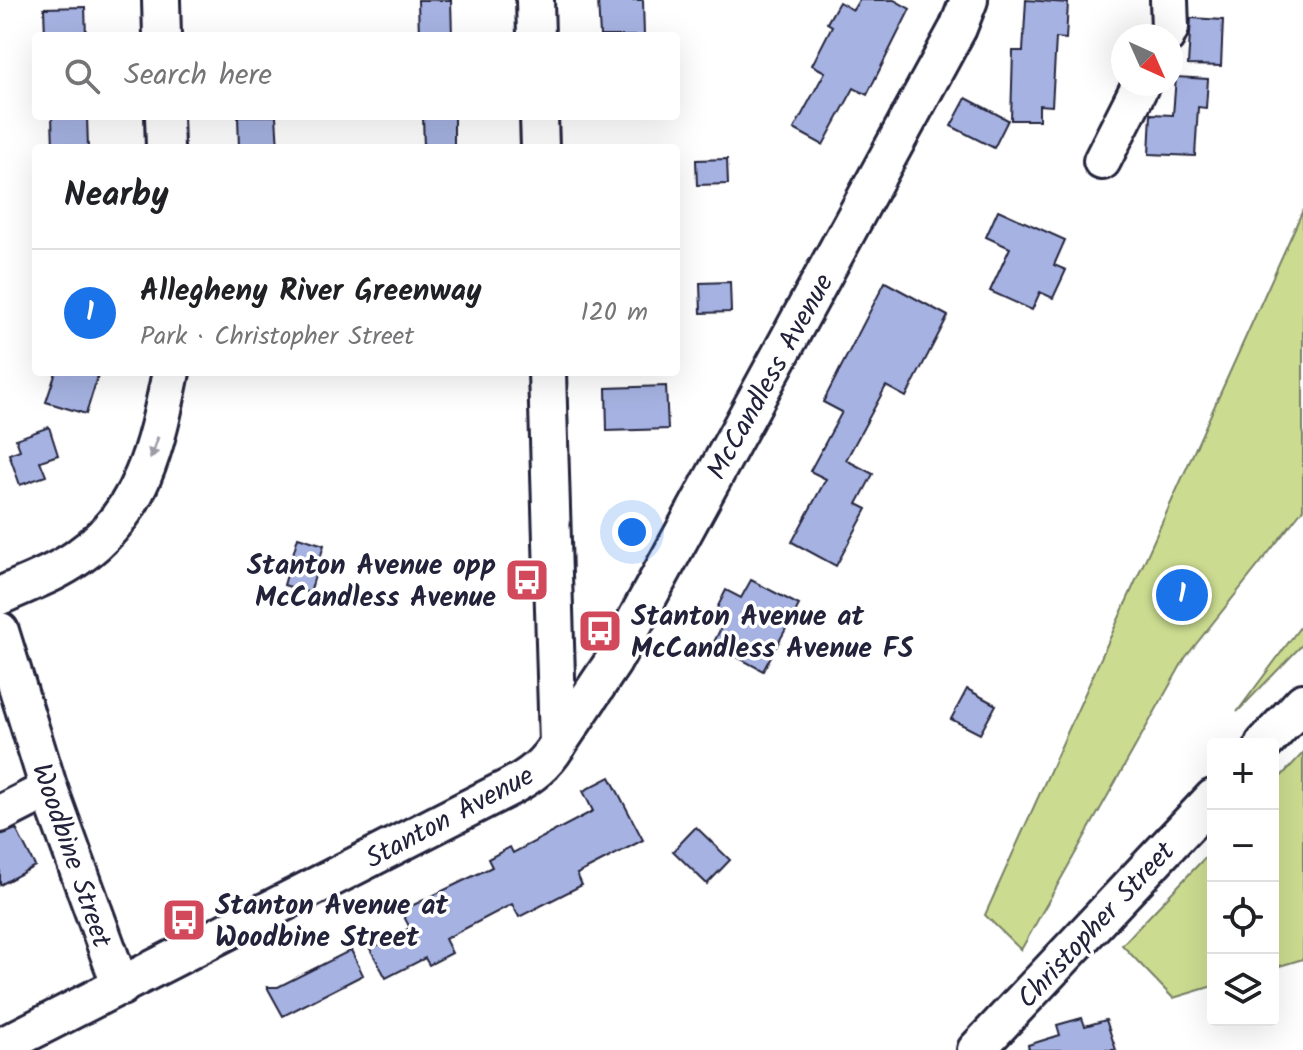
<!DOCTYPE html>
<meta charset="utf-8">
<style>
:root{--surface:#fff;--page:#f2f2f2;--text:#202124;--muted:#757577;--line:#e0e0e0;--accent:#1a73e8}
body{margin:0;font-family:Kalam,sans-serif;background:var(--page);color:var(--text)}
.controls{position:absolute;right:24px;bottom:24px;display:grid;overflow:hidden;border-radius:8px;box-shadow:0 8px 32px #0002}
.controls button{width:72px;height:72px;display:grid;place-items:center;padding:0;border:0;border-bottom:2px solid var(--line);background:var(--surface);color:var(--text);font:40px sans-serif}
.compass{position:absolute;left:1111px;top:24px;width:72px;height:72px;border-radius:50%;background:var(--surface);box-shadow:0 8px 32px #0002;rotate:135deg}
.you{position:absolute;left:632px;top:532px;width:28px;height:28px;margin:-20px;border:6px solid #fff;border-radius:50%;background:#1a73e8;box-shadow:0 0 0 12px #1a73e833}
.badge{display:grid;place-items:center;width:52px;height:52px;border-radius:50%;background:var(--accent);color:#fff;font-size:26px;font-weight:700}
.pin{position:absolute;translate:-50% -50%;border:4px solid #fff;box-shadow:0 2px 8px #0006}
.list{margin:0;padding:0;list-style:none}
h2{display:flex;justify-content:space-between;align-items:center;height:104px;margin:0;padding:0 32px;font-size:34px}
h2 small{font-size:26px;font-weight:400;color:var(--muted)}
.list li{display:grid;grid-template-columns:52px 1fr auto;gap:24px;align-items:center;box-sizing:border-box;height:128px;padding:0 32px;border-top:2px solid var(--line)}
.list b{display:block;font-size:30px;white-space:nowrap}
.list p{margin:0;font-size:26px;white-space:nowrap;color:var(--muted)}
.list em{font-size:26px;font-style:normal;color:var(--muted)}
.icon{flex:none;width:44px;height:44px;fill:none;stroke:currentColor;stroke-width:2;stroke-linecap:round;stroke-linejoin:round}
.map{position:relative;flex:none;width:1303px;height:1050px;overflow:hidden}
.search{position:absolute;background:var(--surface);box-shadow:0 8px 32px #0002;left:32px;top:32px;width:648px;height:88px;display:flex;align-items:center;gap:20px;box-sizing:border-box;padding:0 28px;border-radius:8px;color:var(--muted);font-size:30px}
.panel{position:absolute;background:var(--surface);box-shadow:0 8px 32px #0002;left:32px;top:144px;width:648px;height:232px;border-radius:8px}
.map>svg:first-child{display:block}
</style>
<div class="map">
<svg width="1303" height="1050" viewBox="0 0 1303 1050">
<rect width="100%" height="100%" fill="#fff"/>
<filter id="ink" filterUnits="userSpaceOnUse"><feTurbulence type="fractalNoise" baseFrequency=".0125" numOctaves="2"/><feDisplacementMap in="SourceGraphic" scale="16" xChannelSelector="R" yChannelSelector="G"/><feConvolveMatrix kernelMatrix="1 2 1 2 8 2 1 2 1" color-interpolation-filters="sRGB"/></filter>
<g filter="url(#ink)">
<g fill="#cbdc90" stroke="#767f66" stroke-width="2">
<polygon points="1303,210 1303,509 1185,658 1021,950 985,915"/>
<polygon points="1303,623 1303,644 1237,712"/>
<polygon points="1303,753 1303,959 1273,968 1273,785"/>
<polygon points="1213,849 1213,986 1173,998 1122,945"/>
</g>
<g fill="#a6b3e2" stroke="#22223b" stroke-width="2">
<polygon points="418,0 451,0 452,36 419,36"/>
<polygon points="598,0 643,0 644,36 600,36"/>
<polygon points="859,0 894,0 910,9 867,95 854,88 823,145 794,129 825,72 812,65 832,26 827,23 839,2 853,10"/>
<polygon points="1026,0 1068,3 1066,39 1056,38 1052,106 1039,105 1039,120 1011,120 1013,51 1023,51"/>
<polygon points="85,7 86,36 45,36 44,8"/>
<polygon points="1191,18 1223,20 1221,66 1188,65"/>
<polygon points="1176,77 1208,79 1206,108 1198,107 1195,156 1149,154 1151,114 1173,115"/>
<polygon points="966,98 1008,120 994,148 951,126"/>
<polygon points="52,116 87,116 88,148 53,148"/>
<polygon points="238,116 276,116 278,148 239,148"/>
<polygon points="423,116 454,116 454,148 424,148"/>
<polygon points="727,159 728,184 697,185 696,160"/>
<polygon points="998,210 1065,240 1054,265 1066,270 1053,298 1040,292 1032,310 990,291 1010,248 986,237"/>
<polygon points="730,282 731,312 701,313 700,283"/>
<polygon points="885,282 948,316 906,397 886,386 846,460 873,474 857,504 867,509 836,566 792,542 826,479 810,471 842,412 823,402"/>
<polygon points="56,372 99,372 86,414 46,402"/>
<polygon points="666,386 668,429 607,431 606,388"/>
<polygon points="49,427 58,455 40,461 46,476 20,485 9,454 20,450 16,439"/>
<polygon points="298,537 324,545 310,593 284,585"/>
<polygon points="751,580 799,605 763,671 713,644 722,626 711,620 726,590 741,598"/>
<polygon points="967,689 996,705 980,734 951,719"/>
<polygon points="610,777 643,840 577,874 582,885 519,917 512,904 445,939 452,953 429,965 425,958 386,978 370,949 410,928 401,911 492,867 488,859 510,847 513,853 593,811 583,791"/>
<polygon points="696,827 730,860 707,884 673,851"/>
<polygon points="16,829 35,866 0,885 0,835"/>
<polygon points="351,950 363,975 283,1016 267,987 278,987"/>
<polygon points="1082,1018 1085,1026 1106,1020 1116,1050 1029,1050 1028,1045 1060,1035 1057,1025"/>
</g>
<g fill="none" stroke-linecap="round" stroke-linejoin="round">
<g stroke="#22223b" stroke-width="42">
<g id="minor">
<polyline points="161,0 162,36"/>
<polyline points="535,0 536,36"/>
<polyline points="1166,36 1170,28 1169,0"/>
<polyline points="164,116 165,148"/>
<polyline points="539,116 540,148"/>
<polyline points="1102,161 1141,84"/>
<path d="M0,596C25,584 55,574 77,558C143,512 156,446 171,372"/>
<polyline points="0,631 49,789 121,987"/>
<polyline points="558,744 613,662 958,28 969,0"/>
<polyline points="1264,744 1303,702"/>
<polyline points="0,814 49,789"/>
<path d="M0,1047L510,787C531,776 545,765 558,744L547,372"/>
<polyline points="976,1050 1213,798"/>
</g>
</g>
<use href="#minor" stroke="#fff" stroke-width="36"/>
</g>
<defs><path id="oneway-solid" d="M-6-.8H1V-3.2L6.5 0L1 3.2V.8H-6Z" transform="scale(2)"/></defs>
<use fill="#9c9ca7" href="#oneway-solid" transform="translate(154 448) rotate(109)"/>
</g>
<defs>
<g id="bus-square" transform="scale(2.3)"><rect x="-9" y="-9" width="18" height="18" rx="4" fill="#d1495b" stroke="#fff"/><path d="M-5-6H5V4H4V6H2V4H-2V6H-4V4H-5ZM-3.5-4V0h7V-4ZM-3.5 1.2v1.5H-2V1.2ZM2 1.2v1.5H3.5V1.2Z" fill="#fff"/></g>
</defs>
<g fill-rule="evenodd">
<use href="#bus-square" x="527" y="580"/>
<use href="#bus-square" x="600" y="631"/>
<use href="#bus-square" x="184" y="920"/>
</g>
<g text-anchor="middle" stroke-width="7" stroke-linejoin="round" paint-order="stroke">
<g font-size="28" fill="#22223b" stroke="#fff">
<text transform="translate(769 376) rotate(-61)" y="10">McCandless Avenue</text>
<text transform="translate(449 816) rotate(-28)" y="10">Stanton Avenue</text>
<text transform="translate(73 855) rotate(71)" y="10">Woodbine Street</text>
<text transform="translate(1095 924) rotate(-47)" y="10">Christopher Street</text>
</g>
<g font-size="28" font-weight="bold" fill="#22223b" stroke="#fff" text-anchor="start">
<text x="496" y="574" text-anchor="end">Stanton Avenue opp<tspan x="496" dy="32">McCandless Avenue</tspan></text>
<text x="631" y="625">Stanton Avenue at<tspan x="631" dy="32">McCandless Avenue FS</tspan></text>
<text x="215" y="914">Stanton Avenue at<tspan x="215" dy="32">Woodbine Street</tspan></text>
</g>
</g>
</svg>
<div class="controls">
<button>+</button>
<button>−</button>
<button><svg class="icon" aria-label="locate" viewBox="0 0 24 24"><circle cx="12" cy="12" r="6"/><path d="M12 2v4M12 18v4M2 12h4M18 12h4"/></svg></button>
<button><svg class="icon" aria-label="layers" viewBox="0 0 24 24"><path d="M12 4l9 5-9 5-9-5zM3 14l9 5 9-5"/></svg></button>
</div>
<svg class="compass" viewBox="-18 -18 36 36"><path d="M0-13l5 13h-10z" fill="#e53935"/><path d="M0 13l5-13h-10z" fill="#757577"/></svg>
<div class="you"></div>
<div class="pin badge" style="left:1182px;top:595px">1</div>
<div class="search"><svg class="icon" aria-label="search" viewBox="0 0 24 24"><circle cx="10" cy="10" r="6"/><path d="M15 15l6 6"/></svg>Search here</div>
<section class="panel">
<h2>Nearby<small></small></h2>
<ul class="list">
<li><span class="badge">1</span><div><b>Allegheny River Greenway</b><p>Park · Christopher Street</p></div><em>120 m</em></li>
</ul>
</section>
</div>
